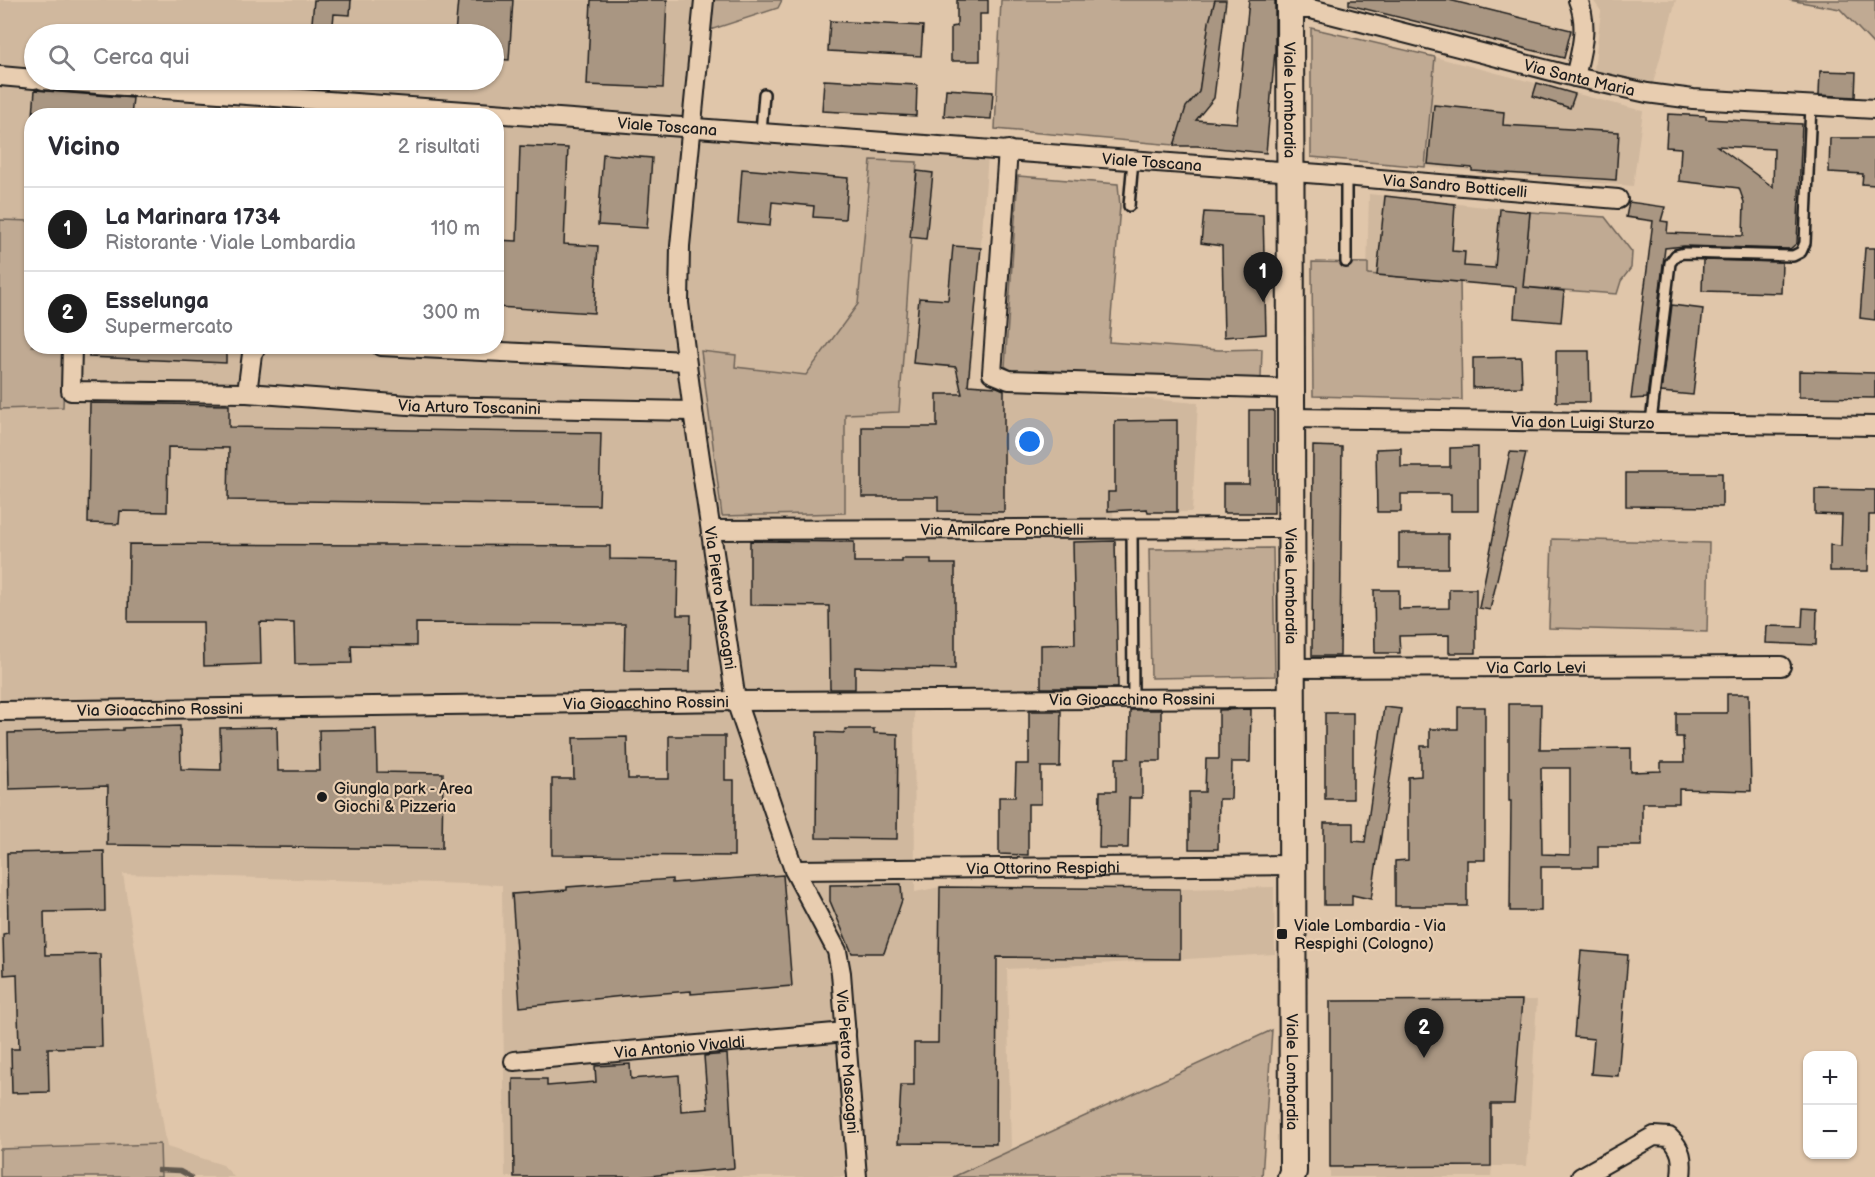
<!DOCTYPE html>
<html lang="it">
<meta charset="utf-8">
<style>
:root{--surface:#fff;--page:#f7f7f7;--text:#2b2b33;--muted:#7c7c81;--line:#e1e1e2;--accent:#1c1c1c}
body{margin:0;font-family:"Balsamiq Sans",sans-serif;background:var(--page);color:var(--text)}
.controls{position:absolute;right:18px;bottom:18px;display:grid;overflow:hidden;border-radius:12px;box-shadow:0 2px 4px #0004}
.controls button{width:54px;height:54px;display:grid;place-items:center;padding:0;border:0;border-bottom:2px solid var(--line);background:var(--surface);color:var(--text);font:30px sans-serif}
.you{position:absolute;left:1030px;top:442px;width:21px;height:21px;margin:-15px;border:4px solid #fff;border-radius:50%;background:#1a73e8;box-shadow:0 0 0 9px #1a73e833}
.badge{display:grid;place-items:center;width:39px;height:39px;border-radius:50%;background:var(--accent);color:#fff;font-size:20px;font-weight:700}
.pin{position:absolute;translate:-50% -50px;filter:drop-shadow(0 2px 3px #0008)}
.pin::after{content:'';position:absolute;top:32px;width:21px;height:18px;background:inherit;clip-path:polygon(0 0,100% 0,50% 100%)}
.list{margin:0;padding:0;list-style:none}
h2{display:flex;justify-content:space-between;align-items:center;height:78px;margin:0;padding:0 24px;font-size:26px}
h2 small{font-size:20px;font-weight:400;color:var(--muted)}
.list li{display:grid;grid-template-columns:39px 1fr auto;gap:18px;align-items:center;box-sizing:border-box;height:84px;padding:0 24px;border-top:2px solid var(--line)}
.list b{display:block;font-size:22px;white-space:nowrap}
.list p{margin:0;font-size:20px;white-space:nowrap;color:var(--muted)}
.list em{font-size:20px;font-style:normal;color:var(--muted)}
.icon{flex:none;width:33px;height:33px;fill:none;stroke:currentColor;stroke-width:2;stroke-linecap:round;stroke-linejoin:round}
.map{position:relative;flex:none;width:1875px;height:1177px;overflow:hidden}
.search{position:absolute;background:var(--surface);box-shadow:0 2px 4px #0004;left:24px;top:24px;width:480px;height:66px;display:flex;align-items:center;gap:15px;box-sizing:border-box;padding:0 21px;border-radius:33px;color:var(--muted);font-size:22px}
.panel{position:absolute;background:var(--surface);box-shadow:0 2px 4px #0004;left:24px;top:108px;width:480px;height:246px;border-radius:24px}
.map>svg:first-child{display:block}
</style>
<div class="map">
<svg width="1875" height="1177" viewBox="0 0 1875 1177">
<rect width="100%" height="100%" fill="#e0c6aa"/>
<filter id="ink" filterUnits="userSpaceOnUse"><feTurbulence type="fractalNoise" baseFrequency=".0167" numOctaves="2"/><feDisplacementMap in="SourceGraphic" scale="12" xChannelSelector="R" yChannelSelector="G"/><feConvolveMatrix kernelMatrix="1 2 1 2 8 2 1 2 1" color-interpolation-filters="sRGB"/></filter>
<g filter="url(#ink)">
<g fill="#d0b89e" fill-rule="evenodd">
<path d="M0,0H697L685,131L988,155L970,385L1198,403L1192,512L1113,511L1115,541L1118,688L914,692L915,892L940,887L1180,889L1274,887L1275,954L1007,969L1011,1151L953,1177H505L502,885L123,874L167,1147L223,1165L234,1177H0ZM34,34H494V80H34ZM32,116H496V346H32Z"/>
<polygon points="1593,0 1676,0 1652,87 1594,70 1601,11"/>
<polygon points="1435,57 1643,111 1633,186 1425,167"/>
<polygon points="1369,194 1530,212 1523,287 1367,274"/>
<polygon points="1537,1000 1527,1166 1492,1166 1491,1177 1330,1177 1330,1001"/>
</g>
<g fill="#c0aa93" stroke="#6e6358" stroke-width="1.5">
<polygon points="711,0 782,0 778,8 707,31"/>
<polygon points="1001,0 1215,0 1199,92 1174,145 995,129"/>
<polygon points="1789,0 1875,0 1875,46 1840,9"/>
<polygon points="1311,28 1435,57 1425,167 1311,157"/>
<polygon points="871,160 917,162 899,412 845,414 845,513 722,516 701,351 736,355 735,367 806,375 858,304"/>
<polygon points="1018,176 1118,184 1120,206 1109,342 1219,350 1262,349 1261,379 1021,377 1005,366"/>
<polygon points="1530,212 1605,217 1632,252 1631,268 1621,281 1617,294 1523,287"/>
<polygon points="0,220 31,221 32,346 65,347 63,407 0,409"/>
<polygon points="1312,262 1368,263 1368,274 1460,282 1462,400 1313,396"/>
<polygon points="1552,539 1709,543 1707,632 1549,628"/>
<polygon points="1273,548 1275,676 1151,678 1149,549"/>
<polygon points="1272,1030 1262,1177 953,1177"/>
<polygon points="160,1144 161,1177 0,1177 0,1149"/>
</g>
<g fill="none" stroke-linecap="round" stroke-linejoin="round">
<polyline stroke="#635a50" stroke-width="4.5" points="158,1170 180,1171 191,1177"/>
</g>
<g fill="#a99682" stroke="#1c1c1c" stroke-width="1.5" fill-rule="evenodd">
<polygon points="314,0 351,0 350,15 334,14 332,34 311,34"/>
<polygon points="458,0 513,0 509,60 494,59 494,34 455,34"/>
<polygon points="591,0 667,0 663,88 587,85"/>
<polygon points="957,0 988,0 988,14 980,14 980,61 951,61 951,27 957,26"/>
<polygon points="1215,0 1226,0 1214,98 1196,120 1237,123 1249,0 1275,0 1275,51 1266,153 1197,146 1174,146 1186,107 1199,92 1209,22"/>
<polygon points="1349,0 1449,0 1571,30 1564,58 1349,5"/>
<polygon points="830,21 923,26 921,56 828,51"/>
<polygon points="1820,71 1856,72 1855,97 1819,95"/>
<polygon points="824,80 917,85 916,116 822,111"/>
<polygon points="1537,83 1575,94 1570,108 1533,96"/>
<polygon points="946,89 993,92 991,119 944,116"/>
<polygon points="35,90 133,98 131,116 33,116"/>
<polygon points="1434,105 1504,112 1503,125 1619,132 1616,180 1472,171 1472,168 1428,164"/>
<path d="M1668,114L1706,116V119L1802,124L1797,243L1790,249L1684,246L1665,248L1647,398L1631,399L1653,221L1626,217L1629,202L1665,207L1661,221L1668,222L1667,233L1743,236L1744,202L1739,188L1679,181L1681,148L1666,147ZM1717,146L1774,149L1773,187Z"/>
<polygon points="1830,138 1875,138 1875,185 1862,184 1863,174 1829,172"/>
<polygon points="520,146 568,148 564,244 598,246 594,313 496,307 496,240 517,241"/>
<polygon points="603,154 652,158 647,228 598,225"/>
<polygon points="742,169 848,178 845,219 813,217 814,206 772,202 770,226 738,223"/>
<polygon points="917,171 933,173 926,239 910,237"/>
<polygon points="1385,196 1455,204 1452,251 1465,252 1464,266 1495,268 1500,209 1530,212 1523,287 1564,291 1561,322 1514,318 1516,287 1377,275"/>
<polygon points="1204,212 1263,215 1266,334 1224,337 1222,246 1201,243"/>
<polygon points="953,246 981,248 968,385 997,387 1004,390 1004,512 938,511 938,497 862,497 862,427 937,427 937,394 962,394 956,367 913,363 919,298 948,300"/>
<polygon points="1865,248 1875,248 1875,320 1860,318"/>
<polygon points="1703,260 1782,262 1781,293 1702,291"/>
<polygon points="1672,305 1703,309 1693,395 1661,392"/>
<polygon points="89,346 226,346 226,363 89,357"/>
<polygon points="1556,351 1589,351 1590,402 1556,402"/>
<polygon points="1521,357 1522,387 1473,388 1473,358"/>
<polygon points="1799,371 1875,373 1875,398 1799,397"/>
<polygon points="90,403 229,405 229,427 601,433 599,505 228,500 229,448 168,447 167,512 120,511 119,524 88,523"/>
<polygon points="1249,410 1274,410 1274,513 1223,513 1223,484 1249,484"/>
<polygon points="1177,420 1177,512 1148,512 1147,509 1108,511 1108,492 1115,492 1115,421"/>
<polygon points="1313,446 1342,447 1340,656 1312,656"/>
<polygon points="1478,447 1478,511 1451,511 1451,494 1401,494 1401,512 1377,512 1376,449 1401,448 1401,467 1450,467 1450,448"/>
<polygon points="1510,452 1526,453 1490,610 1479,608"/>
<polygon points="1626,473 1722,473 1722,507 1626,506"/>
<polygon points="1815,489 1875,490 1875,515 1869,515 1868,571 1830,571 1830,545 1841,546 1842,515 1815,514"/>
<rect x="1399" y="534" width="49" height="34"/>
<polygon points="750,541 854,542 854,562 902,562 902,559 931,559 931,564 955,564 955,669 855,667 855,689 830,689 829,606 750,605"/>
<polygon points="1115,541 1118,688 1041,688 1041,645 1075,644 1073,542"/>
<polygon points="129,544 610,546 610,559 678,560 677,615 691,615 690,672 624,671 625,624 416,623 416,646 351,645 352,663 295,664 294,623 260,622 261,664 204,666 203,622 128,622"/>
<polygon points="1449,589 1476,589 1476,653 1449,653 1449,635 1399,636 1400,653 1375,653 1374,590 1399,590 1399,609 1449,608"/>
<polygon points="1803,608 1817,609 1816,645 1766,643 1767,626 1802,627"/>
<path d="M1727,694H1749L1751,791L1679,789V803H1642V846H1598V867H1541V911H1510L1511,801H1509V704H1541L1540,749L1631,748V772L1661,771V762H1684L1683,737H1676V713H1727ZM1541,768H1570V855L1542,854Z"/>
<polygon points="1384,707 1401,709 1371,899 1352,895 1352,905 1324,905 1324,823 1353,823 1353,841 1365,842"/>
<polygon points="1458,707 1485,707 1485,860 1467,860 1467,906 1395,906 1395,861 1408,860 1408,777 1421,776 1421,746 1430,746 1430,729 1458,729"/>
<polygon points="1251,709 1250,762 1232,762 1231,799 1219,799 1218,849 1189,849 1189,792 1205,792 1206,759 1219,759 1219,710"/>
<polygon points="1130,710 1161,710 1161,761 1142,761 1142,798 1129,798 1128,848 1099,848 1100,791 1116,791 1116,758 1129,758"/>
<polygon points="1029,711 1061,711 1060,767 1041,767 1041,804 1028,804 1028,855 999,854 999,797 1015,797 1016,764 1029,764"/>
<rect x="1325" y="713" width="28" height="86"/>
<polygon points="180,726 181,769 221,770 220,728 277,727 278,771 320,771 319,730 376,729 377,772 443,773 442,849 107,845 108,786 9,789 8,733 123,730 123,728"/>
<polygon points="845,729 874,729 874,733 898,734 897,839 816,838 817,732 844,733"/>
<polygon points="669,736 725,736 725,780 734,780 734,856 552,855 552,779 574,779 573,738 627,737 628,779 669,779"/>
<polygon points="104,851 105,911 44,912 45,955 100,954 102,1047 48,1048 49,1092 12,1093 11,1049 19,1049 17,974 4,975 3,934 8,933 7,853"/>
<polygon points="783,875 792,986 691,994 691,991 623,996 520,1007 512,894 567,890 567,887 672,879 672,883"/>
<polygon points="901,884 902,900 884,953 852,953 830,901 830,885"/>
<polygon points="940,887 1180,889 1180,959 997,957 996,1144 898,1143 901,1085 914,1085 914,1043 938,1043"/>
<polygon points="1581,951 1628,955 1618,1076 1591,1074 1594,1039 1574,1037"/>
<polygon points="1522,1000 1514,1104 1491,1104 1491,1166 1330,1167 1330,1001"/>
<polygon points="727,1054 734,1168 638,1177 514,1177 513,1079 547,1079 547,1086 596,1082 595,1066 630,1064 631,1079 679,1075 681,1111 708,1109 704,1056"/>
</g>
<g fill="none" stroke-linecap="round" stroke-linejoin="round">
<g stroke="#1c1c1c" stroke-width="14">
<g id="lane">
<polyline points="761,132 764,94"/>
<polyline points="1129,206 1133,160"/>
<polyline points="1346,262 1346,176"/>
<polyline points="1651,422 1670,263 1676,255 1684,253 1793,256 1801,252 1805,243 1811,105"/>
<polyline points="1132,528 1133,700"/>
</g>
</g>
<g stroke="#1c1c1c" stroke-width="22">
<g id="street">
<path id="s1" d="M704,0L680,246L679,303L693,411L736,701L794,870L837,951L841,973L857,1177"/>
<path id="s2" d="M1290,9H1311L1575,77L1647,93L1693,99L1875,109"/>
<polyline points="0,76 34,79"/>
<path d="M1575,77C1581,51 1589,26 1578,0"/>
<path id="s3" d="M43,80L1320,174L1618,199"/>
<polyline points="1008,150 992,373 1009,380 1291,389"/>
<path id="s4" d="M72,346L71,391L247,393L422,406L693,411"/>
<polyline points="381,346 686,361"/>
<polyline points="247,393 252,354 257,346"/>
<path id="s5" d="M1291,418L1875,426"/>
<path id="s6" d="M711,530L1291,528"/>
<path id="s7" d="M1292,668L1781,666"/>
<path id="s8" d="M0,711L736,701L1292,698"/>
<path id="s9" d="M794,870L1292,865"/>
<path id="s10" d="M514,1061L846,1032"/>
<path d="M1581,1177L1654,1136L1669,1137C1682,1149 1683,1159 1681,1177"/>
</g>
</g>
<g stroke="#1c1c1c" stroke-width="30">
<g id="secondary">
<path id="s11" d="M1290,0L1293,1172L1291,1177"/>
</g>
</g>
<use href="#lane" stroke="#e8cdb0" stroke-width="9"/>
<use href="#street" stroke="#e8cdb0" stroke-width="18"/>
<use href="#secondary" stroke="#e8cdb0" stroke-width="26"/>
</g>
</g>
<g fill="#1c1c1c" stroke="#e8cdb0" stroke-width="2">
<circle cx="322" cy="797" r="6"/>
<rect x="1276" y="928" width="12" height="12" rx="3"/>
</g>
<g text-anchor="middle" stroke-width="4.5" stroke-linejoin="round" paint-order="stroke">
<g font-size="16" fill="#1c1c1c" stroke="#e8cdb0">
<text dy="6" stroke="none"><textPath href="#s2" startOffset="298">Via Santa Maria</textPath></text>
<text dy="6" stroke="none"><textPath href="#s11" startOffset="100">Viale Lombardia</textPath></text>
<text dy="6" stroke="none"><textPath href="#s3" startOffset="626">Viale Toscana</textPath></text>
<text dy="6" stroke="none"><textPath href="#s3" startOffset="1112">Viale Toscana</textPath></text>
<text dy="6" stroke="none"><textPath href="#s3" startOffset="1416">Via Sandro Botticelli</textPath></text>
<text dy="6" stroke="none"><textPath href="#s4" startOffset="444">Via Arturo Toscanini</textPath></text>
<text dy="6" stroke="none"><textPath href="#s5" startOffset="292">Via don Luigi Sturzo</textPath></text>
<text dy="6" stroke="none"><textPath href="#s6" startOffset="291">Via Amilcare Ponchielli</textPath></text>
<text dy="6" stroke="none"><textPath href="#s11" startOffset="586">Viale Lombardia</textPath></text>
<text dy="6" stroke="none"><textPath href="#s1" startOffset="602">Via Pietro Mascagni</textPath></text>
<text dy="6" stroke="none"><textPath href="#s7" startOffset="244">Via Carlo Levi</textPath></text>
<text dy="6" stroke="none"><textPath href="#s8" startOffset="1132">Via Gioacchino Rossini</textPath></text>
<text dy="6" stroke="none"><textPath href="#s8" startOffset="646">Via Gioacchino Rossini</textPath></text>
<text dy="6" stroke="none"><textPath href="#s8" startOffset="160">Via Gioacchino Rossini</textPath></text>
<text dy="6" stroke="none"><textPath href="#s9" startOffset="249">Via Ottorino Respighi</textPath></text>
<text dy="6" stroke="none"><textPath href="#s10" startOffset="166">Via Antonio Vivaldi</textPath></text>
<text dy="6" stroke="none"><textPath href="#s1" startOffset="1088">Via Pietro Mascagni</textPath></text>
<text dy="6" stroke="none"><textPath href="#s11" startOffset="1072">Viale Lombardia</textPath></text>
</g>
<g font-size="16" fill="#1c1c1c" stroke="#e8cdb0" text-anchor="start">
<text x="334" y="794">Giungla park - Area<tspan x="334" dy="18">Giochi &amp; Pizzeria</tspan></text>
<text x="1294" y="931">Viale Lombardia - Via<tspan x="1294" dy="18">Respighi (Cologno)</tspan></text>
</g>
</g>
</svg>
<div class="controls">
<button>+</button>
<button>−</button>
</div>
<div class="you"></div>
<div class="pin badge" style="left:1263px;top:302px">1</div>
<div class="pin badge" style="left:1424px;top:1058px">2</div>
<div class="search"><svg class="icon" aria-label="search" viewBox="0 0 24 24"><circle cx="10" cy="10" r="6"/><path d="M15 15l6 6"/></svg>Cerca qui</div>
<section class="panel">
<h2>Vicino<small>2 risultati</small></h2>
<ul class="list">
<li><span class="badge">1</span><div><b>La Marinara 1734</b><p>Ristorante · Viale Lombardia</p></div><em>110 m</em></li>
<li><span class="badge">2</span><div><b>Esselunga</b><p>Supermercato</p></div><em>300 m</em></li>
</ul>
</section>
</div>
